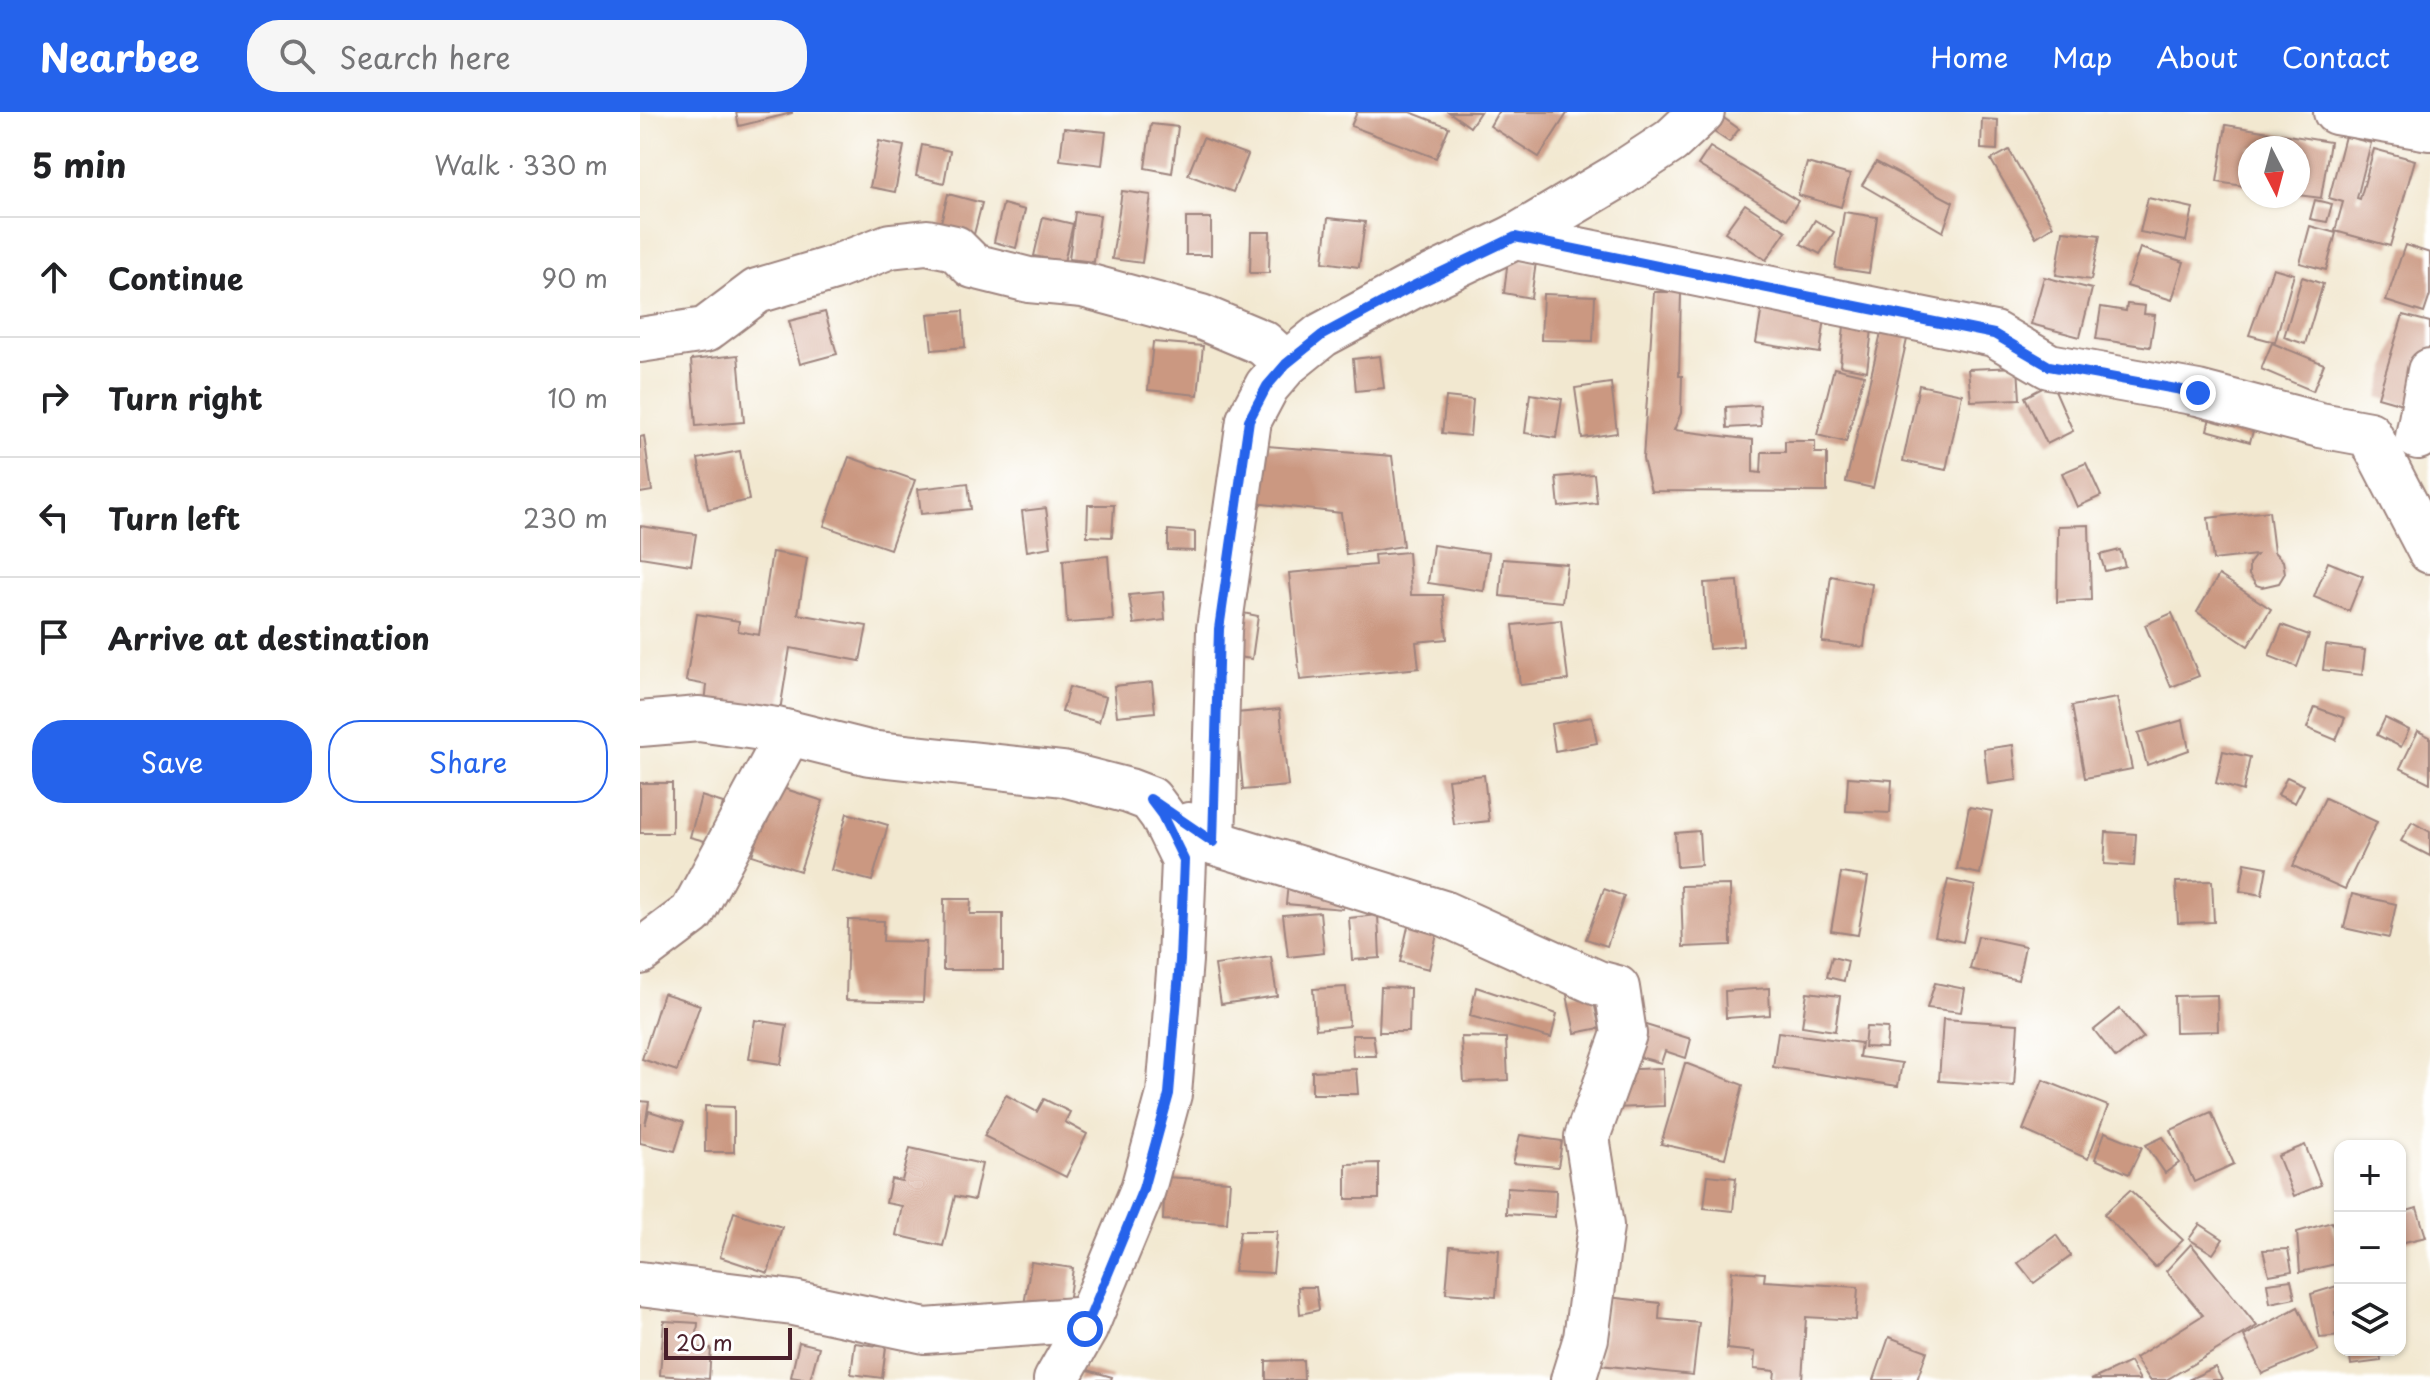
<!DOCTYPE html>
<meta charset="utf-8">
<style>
:root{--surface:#fff;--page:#f6f6f6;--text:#202124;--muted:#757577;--line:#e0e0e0;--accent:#2563eb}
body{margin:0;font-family:"Playpen Sans",sans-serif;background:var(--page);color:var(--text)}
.controls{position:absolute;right:24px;bottom:24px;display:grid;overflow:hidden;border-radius:16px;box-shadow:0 2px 6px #0004}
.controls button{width:72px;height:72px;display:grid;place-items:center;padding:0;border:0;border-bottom:2px solid var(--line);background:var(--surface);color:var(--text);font:40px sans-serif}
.compass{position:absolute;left:1598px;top:24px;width:72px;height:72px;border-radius:50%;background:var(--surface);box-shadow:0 2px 6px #0004;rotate:174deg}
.scale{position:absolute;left:24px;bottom:20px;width:128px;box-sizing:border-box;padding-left:8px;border:4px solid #4a1f2b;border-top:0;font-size:22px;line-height:28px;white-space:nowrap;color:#4a1f2b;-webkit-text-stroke:6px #fff;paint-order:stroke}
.stop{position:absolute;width:24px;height:24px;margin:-18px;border:6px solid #2563eb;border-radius:50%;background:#fff}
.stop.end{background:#2563eb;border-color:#fff;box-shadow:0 2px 8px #0008}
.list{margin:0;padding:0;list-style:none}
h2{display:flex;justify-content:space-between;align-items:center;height:104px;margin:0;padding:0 32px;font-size:34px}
h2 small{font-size:26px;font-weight:400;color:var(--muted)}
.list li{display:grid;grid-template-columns:52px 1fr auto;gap:24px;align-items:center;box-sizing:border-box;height:120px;padding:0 32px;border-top:2px solid var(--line)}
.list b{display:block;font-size:30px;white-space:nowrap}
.list em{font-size:26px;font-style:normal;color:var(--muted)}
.actions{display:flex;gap:16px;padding:24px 32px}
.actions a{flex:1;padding:18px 0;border:2px solid var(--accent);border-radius:32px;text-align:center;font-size:28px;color:var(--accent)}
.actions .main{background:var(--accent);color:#fff}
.icon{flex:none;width:44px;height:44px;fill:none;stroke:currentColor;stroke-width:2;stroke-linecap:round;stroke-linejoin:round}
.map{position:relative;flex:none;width:1790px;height:1268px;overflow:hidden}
header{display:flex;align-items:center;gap:48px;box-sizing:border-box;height:112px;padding:0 40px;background:var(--accent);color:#fff}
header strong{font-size:38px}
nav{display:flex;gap:44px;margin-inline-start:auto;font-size:28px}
.search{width:560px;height:72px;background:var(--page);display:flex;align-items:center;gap:20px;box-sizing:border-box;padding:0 28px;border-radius:32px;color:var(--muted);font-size:30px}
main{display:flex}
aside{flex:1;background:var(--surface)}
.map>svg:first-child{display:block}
</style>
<header>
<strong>Nearbee</strong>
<div class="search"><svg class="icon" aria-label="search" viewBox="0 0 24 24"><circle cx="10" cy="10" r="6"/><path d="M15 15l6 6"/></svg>Search here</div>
<nav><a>Home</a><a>Map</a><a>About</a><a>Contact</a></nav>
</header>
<main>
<aside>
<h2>5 min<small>Walk · 330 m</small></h2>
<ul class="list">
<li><svg class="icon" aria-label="ahead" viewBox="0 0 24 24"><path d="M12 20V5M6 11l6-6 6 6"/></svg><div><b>Continue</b></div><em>90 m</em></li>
<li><svg class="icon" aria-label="right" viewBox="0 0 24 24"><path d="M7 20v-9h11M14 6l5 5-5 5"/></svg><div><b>Turn right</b></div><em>10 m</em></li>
<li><svg class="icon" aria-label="left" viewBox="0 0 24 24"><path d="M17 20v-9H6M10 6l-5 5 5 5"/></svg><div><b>Turn left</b></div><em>230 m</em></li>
<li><svg class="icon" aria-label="arrive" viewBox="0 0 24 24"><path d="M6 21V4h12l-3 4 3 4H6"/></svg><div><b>Arrive at destination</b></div></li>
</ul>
<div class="actions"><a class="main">Save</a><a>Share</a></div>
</aside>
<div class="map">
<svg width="1790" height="1268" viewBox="0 0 1790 1268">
<rect width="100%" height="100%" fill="#fff"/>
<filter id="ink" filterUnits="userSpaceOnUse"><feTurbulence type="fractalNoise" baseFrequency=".0125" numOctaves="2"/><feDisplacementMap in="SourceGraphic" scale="16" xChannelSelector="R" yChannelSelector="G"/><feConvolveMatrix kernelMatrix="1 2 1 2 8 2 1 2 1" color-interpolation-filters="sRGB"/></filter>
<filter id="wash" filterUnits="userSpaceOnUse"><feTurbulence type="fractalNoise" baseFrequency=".006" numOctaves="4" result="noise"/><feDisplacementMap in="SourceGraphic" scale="32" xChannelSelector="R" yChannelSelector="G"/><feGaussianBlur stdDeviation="1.8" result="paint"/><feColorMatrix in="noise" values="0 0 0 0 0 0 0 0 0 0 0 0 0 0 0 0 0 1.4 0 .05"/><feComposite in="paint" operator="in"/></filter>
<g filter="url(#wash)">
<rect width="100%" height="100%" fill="#f2e8d0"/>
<g id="blocks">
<g fill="#cb9881">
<polygon points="96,0 152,0 152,1 99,14"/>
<polygon points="717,0 770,0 809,15 796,46 711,14"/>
<polygon points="809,0 840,0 830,15"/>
<polygon points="858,0 928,0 899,45 850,14"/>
<polygon points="1081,4 1099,17 1089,30 1071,18"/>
<polygon points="1342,7 1358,8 1357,38 1341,37"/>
<polygon points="511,12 538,15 532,61 505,56"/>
<polygon points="1586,13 1690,30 1681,86 1658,83 1658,36 1610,36 1610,75 1577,70"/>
<polygon points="424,16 466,20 462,53 420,48"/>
<polygon points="1705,24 1731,31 1717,86 1720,87 1734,37 1775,48 1750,134 1695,119 1703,90 1689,86"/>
<polygon points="563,26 608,43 593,80 548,63"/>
<polygon points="239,29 264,34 255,80 230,75"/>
<polygon points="282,33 310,39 304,71 276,64"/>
<polygon points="1070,35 1158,89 1147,107 1058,53"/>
<polygon points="1369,38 1413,114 1396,125 1351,48"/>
<polygon points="1236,50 1313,90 1303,120 1222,73"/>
<polygon points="1167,51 1210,63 1201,95 1158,83"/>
<polygon points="482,79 511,83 502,151 472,147"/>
<polygon points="308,82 342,91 333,126 299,118"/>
<polygon points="1508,86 1553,96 1546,129 1500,120"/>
<polygon points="1675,88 1692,92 1687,110 1670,107"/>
<polygon points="363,92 385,98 376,136 354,130"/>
<polygon points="1105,92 1146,119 1126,148 1085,120"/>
<polygon points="435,100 460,103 454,150 429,147"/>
<polygon points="1204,100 1237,105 1229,161 1195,156"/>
<polygon points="403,105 433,112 424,150 394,144"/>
<rect x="546" y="106" width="25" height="37"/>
<polygon points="688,106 725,110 719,155 683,150"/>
<polygon points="1175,108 1194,120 1180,142 1161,132"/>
<polygon points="1670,114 1696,121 1686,158 1660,151"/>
<polygon points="1423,119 1460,123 1451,168 1416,163"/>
<polygon points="611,120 630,120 629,161 610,161"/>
<polygon points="1765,133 1790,141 1790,183 1784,201 1746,189"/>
<polygon points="1500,136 1544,150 1532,188 1487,174"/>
<polygon points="868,147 896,150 891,186 864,181"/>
<polygon points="1633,156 1654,162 1635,230 1609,223"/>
<polygon points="1404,165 1452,177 1440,225 1391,212"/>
<polygon points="1662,165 1683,172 1665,232 1644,225"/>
<polygon points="1014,180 1041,180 1039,264 1042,264 1041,301 1034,318 1113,328 1113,360 1121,361 1122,340 1145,340 1145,329 1175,329 1175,341 1187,341 1187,380 1011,379 1003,347"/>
<polygon points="903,182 955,184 953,229 901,228"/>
<polygon points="1123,189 1186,199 1180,241 1116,231"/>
<polygon points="1487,192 1505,194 1504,202 1515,203 1510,235 1456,227 1461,195 1486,199"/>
<polygon points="323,199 325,235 292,238 288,202"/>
<polygon points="185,200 197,242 160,252 149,209"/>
<polygon points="1763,203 1790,210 1790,236 1773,295 1738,285"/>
<polygon points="1204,214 1232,217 1227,259 1200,254"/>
<polygon points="1242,217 1268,223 1233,376 1206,370"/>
<polygon points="513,230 563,234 558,283 508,278"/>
<polygon points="1632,231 1684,252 1673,279 1621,257"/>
<polygon points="98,243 104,310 56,314 51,248"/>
<polygon points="740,244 744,276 716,279 713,247"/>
<polygon points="1378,255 1380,287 1331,289 1328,257"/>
<polygon points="1194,256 1224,263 1206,330 1177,323"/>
<polygon points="971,271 977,321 942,326 935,276"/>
<polygon points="1412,271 1433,319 1407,332 1385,285"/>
<polygon points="1279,273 1322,282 1306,358 1263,349"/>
<polygon points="890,282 922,287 916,326 885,321"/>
<polygon points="806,285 833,288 830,324 802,321"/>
<polygon points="1120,293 1121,314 1087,316 1086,295"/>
<polygon points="1573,293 1617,304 1610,330 1567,318"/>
<polygon points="4,324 12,379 0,381 0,325"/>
<polygon points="627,334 752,344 763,434 706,443 701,401 614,391"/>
<polygon points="100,339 109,388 68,397 58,347"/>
<polygon points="209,345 275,368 250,437 184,414"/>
<polygon points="1446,351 1461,384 1437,395 1422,361"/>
<polygon points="954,362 957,391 919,395 916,365"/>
<polygon points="328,371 331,397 281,402 278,377"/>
<polygon points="448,393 474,393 472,425 447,424"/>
<polygon points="406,396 411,435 387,439 382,399"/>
<polygon points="1629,399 1634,440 1643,449 1645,461 1639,471 1622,475 1616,473 1609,463 1609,452 1616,443 1573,448 1568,406"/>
<polygon points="1449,413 1451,488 1417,490 1418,414"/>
<polygon points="0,414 56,422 51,453 0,445"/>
<polygon points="528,418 555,420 555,439 528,438"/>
<polygon points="793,433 849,441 844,479 788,471"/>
<polygon points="1480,438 1485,454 1465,459 1460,443"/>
<polygon points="132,440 167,446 158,502 227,514 220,549 150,536 139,605 65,591 67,573 46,569 57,502 99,509 98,519 119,523"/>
<polygon points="768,440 771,483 803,483 807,527 776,530 779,556 660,568 649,461 735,453 734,443"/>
<polygon points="468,444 473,508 427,511 423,448"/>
<polygon points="863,447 927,452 922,490 860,484"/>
<polygon points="1688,450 1723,464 1709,499 1674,485"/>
<polygon points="1579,463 1631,497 1608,534 1557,500"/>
<polygon points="1191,464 1232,472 1224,535 1182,530"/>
<polygon points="1098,469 1103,534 1069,537 1064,471"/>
<polygon points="523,480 525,508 494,512 489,483"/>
<polygon points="603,501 618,504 612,547 598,545"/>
<polygon points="1532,501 1559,564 1531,575 1505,513"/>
<polygon points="921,508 928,568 880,573 873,513"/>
<polygon points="1642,513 1669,523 1657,555 1629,544"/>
<polygon points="1686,533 1725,538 1722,563 1683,558"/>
<polygon points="512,570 515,600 477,604 474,574"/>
<polygon points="429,575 466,585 459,610 422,600"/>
<polygon points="1477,586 1492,657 1445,666 1432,594"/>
<polygon points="1675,595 1705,606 1696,628 1667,616"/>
<polygon points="640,597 648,674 603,678 596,601"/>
<polygon points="952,605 957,631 915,639 911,612"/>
<polygon points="1745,606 1769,618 1761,635 1737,623"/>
<polygon points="1543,608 1549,638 1507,653 1498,621"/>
<polygon points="1778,619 1790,625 1790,671 1760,656"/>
<polygon points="1373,633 1377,668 1348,672 1344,637"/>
<polygon points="1583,639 1610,645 1603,679 1576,671"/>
<polygon points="844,663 849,709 814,713 808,667"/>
<polygon points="1208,665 1252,668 1250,701 1206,699"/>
<polygon points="1647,665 1664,673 1655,691 1638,683"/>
<rect x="0" y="671" width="32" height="50"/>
<polygon points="136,674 183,689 160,759 112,743"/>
<polygon points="61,684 83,691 72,731 50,725"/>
<polygon points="1685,686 1737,710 1705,777 1653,754"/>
<polygon points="1329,695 1352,699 1340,762 1317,757"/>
<polygon points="207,701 248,713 232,769 191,758"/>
<polygon points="1772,710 1790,720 1790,744 1761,729"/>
<polygon points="1059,719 1061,753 1037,755 1035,721"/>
<polygon points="1466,720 1496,722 1494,754 1464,752"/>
<polygon points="1605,751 1627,755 1622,783 1600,779"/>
<polygon points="1201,761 1228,765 1218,823 1191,819"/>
<polygon points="1308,768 1335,774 1323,830 1295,824"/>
<polygon points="1572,769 1574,810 1538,811 1536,770"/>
<polygon points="648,771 705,776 703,797 646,792"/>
<polygon points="1090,773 1091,833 1043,835 1041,774"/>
<polygon points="964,777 984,784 967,834 946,827"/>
<polygon points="1712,782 1756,792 1749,826 1704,816"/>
<polygon points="304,787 331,787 330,802 363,802 363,858 303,858"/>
<polygon points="680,800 684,841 648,845 643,803"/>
<polygon points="738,803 740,846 712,848 709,806"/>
<polygon points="770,806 799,813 789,857 760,850"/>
<polygon points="208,808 244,809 243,829 286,830 283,890 206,888"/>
<polygon points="1338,824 1385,834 1378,868 1330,857"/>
<polygon points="631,845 637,884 581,892 575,853"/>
<polygon points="1192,845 1208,849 1204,869 1187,865"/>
<polygon points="1295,871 1325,877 1321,900 1287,896"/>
<polygon points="706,875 709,914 676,917 673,877"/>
<polygon points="741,875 770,876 769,920 739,920"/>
<polygon points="836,875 917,902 911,926 830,904"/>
<polygon points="1129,876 1130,903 1086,906 1085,879"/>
<polygon points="951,878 960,916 935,921 927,883"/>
<polygon points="1167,880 1200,884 1195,919 1162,914"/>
<polygon points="23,881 60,893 37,959 2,947"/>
<polygon points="1577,883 1578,919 1535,920 1534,884"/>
<polygon points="1480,897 1503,925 1476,946 1454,918"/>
<polygon points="1303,907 1378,912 1374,974 1299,969"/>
<polygon points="115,908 147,913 141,952 109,947"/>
<polygon points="996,910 1051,927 1046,946 1025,939 1021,951 989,942"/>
<polygon points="1226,915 1248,916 1246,936 1224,935"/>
<polygon points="1138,920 1221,931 1219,945 1262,951 1258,974 1133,955"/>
<polygon points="712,923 733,923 736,944 713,944"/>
<polygon points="821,925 866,926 868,968 824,970"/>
<polygon points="1045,951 1103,973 1085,1046 1021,1032"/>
<polygon points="1023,956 1024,994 974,996 972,958"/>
<polygon points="716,957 718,982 672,982 672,959"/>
<polygon points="1403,968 1468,994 1448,1047 1383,1018"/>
<polygon points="366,983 397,1000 404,987 430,1000 425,1010 447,1022 426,1065 344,1024"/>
<polygon points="0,989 9,990 5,1013 9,999 44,1010 35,1039 0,1031"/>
<polygon points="65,994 94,995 94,1040 65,1040"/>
<polygon points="1571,1000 1594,1052 1554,1070 1531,1018"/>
<polygon points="1465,1020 1502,1035 1489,1062 1455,1047"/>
<polygon points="880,1023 922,1029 918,1055 873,1051"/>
<polygon points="1523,1025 1539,1051 1525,1061 1506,1033"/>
<polygon points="1665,1033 1681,1073 1654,1084 1638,1044"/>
<polygon points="270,1036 342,1052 334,1088 315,1084 303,1134 256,1123 262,1094 246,1091 251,1067 262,1069"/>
<polygon points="739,1051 739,1087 706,1087 706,1052"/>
<polygon points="1068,1063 1096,1066 1093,1099 1064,1096"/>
<polygon points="525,1065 590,1069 587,1111 523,1108"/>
<polygon points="867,1075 916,1078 915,1105 866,1102"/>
<polygon points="1490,1078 1543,1128 1515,1155 1464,1102"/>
<polygon points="1777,1096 1786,1125 1760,1131 1760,1101"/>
<polygon points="94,1100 142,1115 128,1161 80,1145"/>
<polygon points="1692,1110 1700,1151 1660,1160 1657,1120"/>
<polygon points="1560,1112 1583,1127 1573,1142 1549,1127"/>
<polygon points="600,1119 637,1119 633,1161 594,1159"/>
<polygon points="1416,1123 1431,1144 1394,1171 1378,1151"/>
<polygon points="1551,1132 1617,1214 1526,1268 1510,1268 1495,1246 1563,1203 1526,1159"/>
<polygon points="810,1134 859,1138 856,1185 806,1181"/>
<polygon points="1648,1137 1652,1159 1629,1163 1623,1138"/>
<polygon points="391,1150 433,1156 427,1199 384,1193"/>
<polygon points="1092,1159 1125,1161 1124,1169 1218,1175 1216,1208 1166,1205 1162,1268 1134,1268 1135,1259 1114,1257 1115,1240 1087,1237"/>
<polygon points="1651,1168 1655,1186 1630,1191 1627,1171"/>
<polygon points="1697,1174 1700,1182 1700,1198 1695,1200 1700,1224 1680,1226 1671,1182"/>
<polygon points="658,1175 676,1175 679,1198 660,1202"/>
<polygon points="968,1185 1020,1191 1019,1207 1059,1211 1053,1263 960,1253"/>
<polygon points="1658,1195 1678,1238 1622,1262 1604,1224"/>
<polygon points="24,1209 58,1211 56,1236 71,1236 69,1267 20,1263"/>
<polygon points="1249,1225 1287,1239 1277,1268 1234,1268"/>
<polygon points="159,1230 179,1235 170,1268 151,1265"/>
<polygon points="215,1231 246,1235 242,1266 211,1262"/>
<polygon points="1709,1238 1740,1238 1741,1249 1711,1253"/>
<polygon points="663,1248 664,1268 626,1268 626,1249"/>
<polygon points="1490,1250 1500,1268 1451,1268"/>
<polygon points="1575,1255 1582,1268 1548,1268"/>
<polygon points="441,1256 472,1265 471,1268 437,1268"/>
</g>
</g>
</g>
<g filter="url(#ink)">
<use href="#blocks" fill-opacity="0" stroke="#9e847e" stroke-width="2"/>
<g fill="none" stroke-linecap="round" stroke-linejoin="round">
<g stroke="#9e847e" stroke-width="48">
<g id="street">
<polyline points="1696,0 1790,16"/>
<polyline points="875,125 1354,222 1409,254 1558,281 1680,313 1729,322 1790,439"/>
<polyline points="0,228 65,218 117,179 194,156 250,134 287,130 315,136 333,154 389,168 443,173 561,205 623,231 646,252"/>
<polyline points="1778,325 1790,259"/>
<polyline points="0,612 59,607 137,618 229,641 423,662 489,679 510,687 522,703 544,748 540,848 529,982 503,1077 445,1217 416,1268"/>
<polyline points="549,713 573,730 803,801 958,871 977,876 984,922 947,1025 961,1114 946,1226 933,1268"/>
<polyline points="573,730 579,517 609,308 627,274 646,252 682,223 773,174 875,125 973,67 1031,29 1062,0"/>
<polyline points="0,840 52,801 149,621"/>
<polyline points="0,1172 153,1191 285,1219 449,1207"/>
</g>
</g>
<use href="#street" stroke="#fff" stroke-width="44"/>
</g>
</g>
<g fill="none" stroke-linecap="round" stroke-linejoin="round" filter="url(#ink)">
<polyline stroke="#2563eb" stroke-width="10" points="445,1217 503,1077 529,982 540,848 544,748 522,703 510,687 573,730 579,517 609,308 627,274 646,252 682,223 773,174 875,125 1354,222 1409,254 1558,281"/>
</g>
</svg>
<div class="controls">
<button>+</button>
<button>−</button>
<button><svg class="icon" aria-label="layers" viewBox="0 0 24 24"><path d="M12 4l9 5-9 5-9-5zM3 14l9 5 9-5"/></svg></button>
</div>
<svg class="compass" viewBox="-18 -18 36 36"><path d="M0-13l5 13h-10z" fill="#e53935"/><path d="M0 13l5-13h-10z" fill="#757577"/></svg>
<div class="scale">20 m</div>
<div class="stop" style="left:445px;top:1217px"></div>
<div class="stop end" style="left:1558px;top:281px"></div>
</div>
</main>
